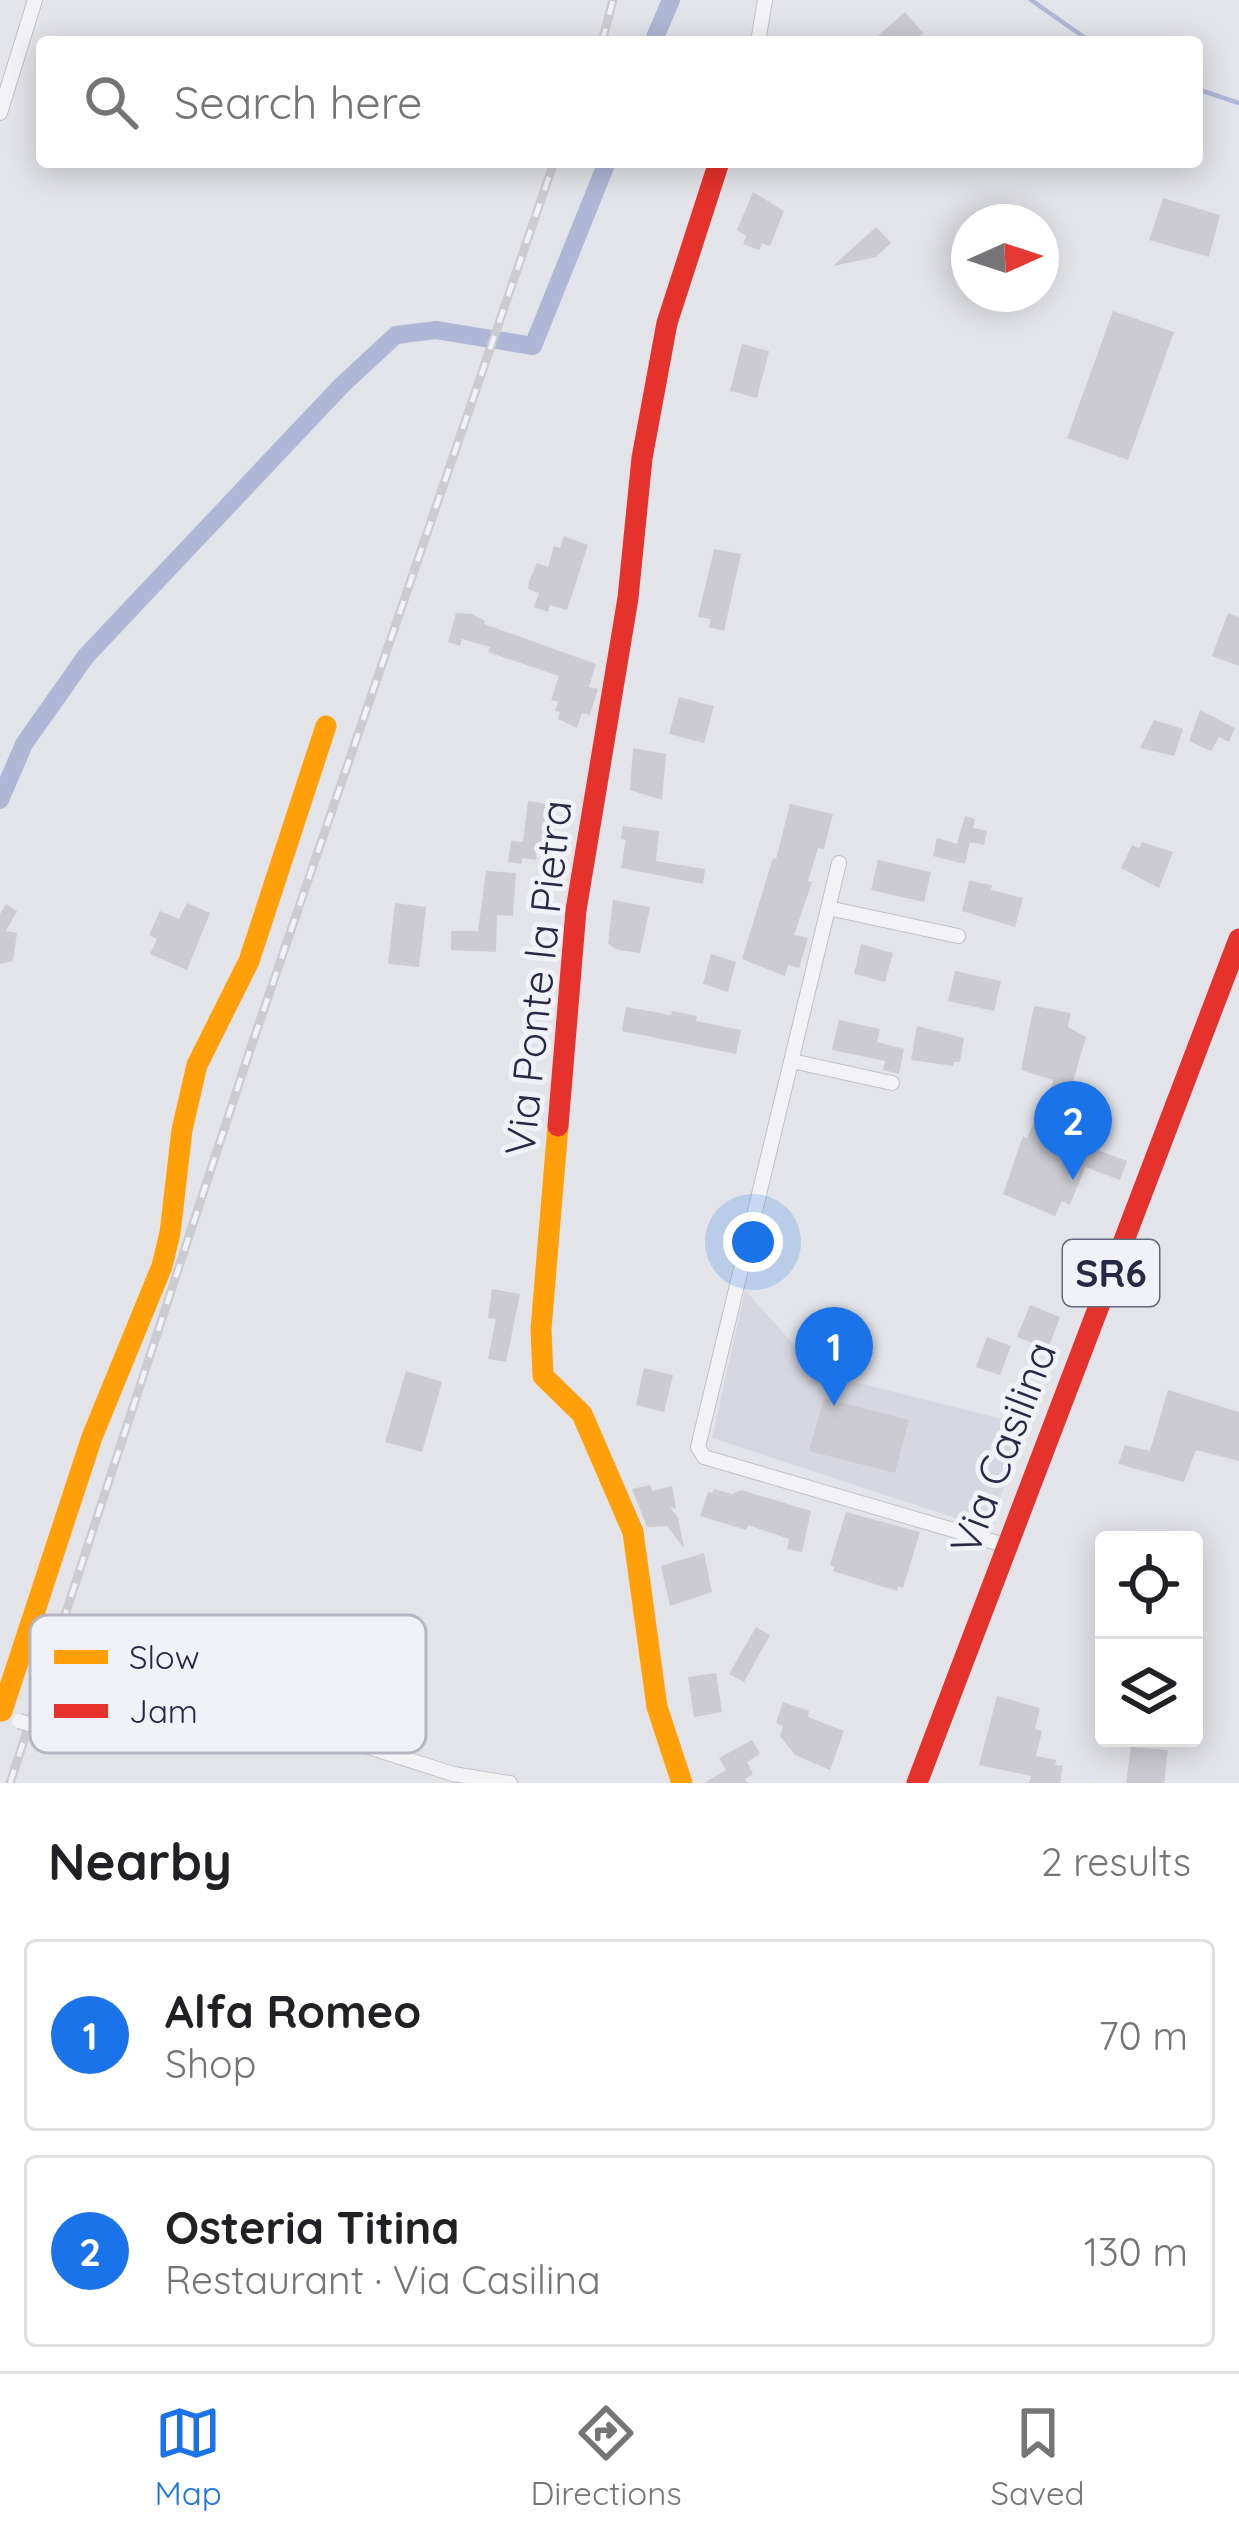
<!DOCTYPE html>
<meta charset="utf-8">
<style>
:root{--surface:#fff;--page:#f2f2f2;--text:#202124;--muted:#757577;--line:#e0e0e0;--accent:#1a73e8}
body{margin:0;font-family:Quicksand,sans-serif;background:var(--page);color:var(--text)}
.controls{position:absolute;right:36px;bottom:36px;display:grid;overflow:hidden;border-radius:12px;box-shadow:0 6px 30px #0003}
.controls button{width:108px;height:108px;display:grid;place-items:center;padding:0;border:0;border-bottom:3px solid var(--line);background:var(--surface);color:var(--text);font:60px sans-serif}
.compass{position:absolute;left:951px;top:204px;width:108px;height:108px;border-radius:50%;background:var(--surface);box-shadow:0 6px 30px #0003;rotate:87deg}
.you{position:absolute;left:753px;top:1242px;width:42px;height:42px;margin:-30px;border:9px solid #fff;border-radius:50%;background:#1a73e8;box-shadow:0 0 0 18px #1a73e833}
.badge{display:grid;place-items:center;width:78px;height:78px;border-radius:50%;background:var(--accent);color:#fff;font-size:39px;font-weight:700}
.pin{position:absolute;translate:-50% -99px;filter:drop-shadow(0 3px 6px #0008)}
.pin::after{content:'';position:absolute;top:63px;width:42px;height:36px;background:inherit;clip-path:polygon(0 0,100% 0,50% 100%)}
.list{margin:0;padding:0;list-style:none}
h2{display:flex;justify-content:space-between;align-items:center;height:156px;margin:0;padding:0 48px;font-size:51px}
h2 small{font-size:39px;font-weight:400;color:var(--muted)}
.list li{display:grid;grid-template-columns:78px 1fr auto;gap:36px;align-items:center;box-sizing:border-box;height:192px;margin:0 24px 24px;padding:0 24px;border:3px solid var(--line);border-radius:12px}
.list b{display:block;font-size:45px;white-space:nowrap}
.list p{margin:0;font-size:39px;white-space:nowrap;color:var(--muted)}
.list em{font-size:39px;font-style:normal;color:var(--muted)}
.icon{flex:none;width:66px;height:66px;fill:none;stroke:currentColor;stroke-width:2;stroke-linecap:round;stroke-linejoin:round}
.map{position:relative;flex:none;width:1239px;height:1783px;overflow:hidden}
.search{position:absolute;background:var(--surface);box-shadow:0 6px 30px #0003;left:36px;right:36px;top:36px;height:132px;display:flex;align-items:center;gap:30px;box-sizing:border-box;padding:0 42px;border-radius:12px;color:var(--muted);font-size:45px}
.sheet{height:588px;background:var(--surface)}
nav{display:flex;justify-content:space-around;align-items:center;box-sizing:border-box;height:168px;border-top:3px solid var(--line);background:var(--surface);font-size:33px;color:var(--muted)}
nav a{display:grid;justify-items:center;gap:6px}
nav .on{color:var(--accent)}
.map>svg:first-child{display:block}
</style>
<div class="map">
<svg width="1239" height="1783" viewBox="0 0 1239 1783">
<rect width="100%" height="100%" fill="#e3e4e9"/>
<polygon fill="#d6d7e1" points="745,1290 819,1373 1026,1425 989,1529 712,1438"/>
<g fill="none" stroke-linecap="round" stroke-linejoin="round">
<g stroke="#afb7d6" stroke-width="4.5">
<polyline points="1031,0 1091,42"/>
<polyline points="1197,89 1239,103"/>
</g>
<g stroke="#afb7d6" stroke-width="18">
<polyline points="653,42 671,0"/>
<polyline points="0,800 24,744 86,656 342,385 396,335 436,330 533,346 607,162"/>
</g>
</g>
<g fill="#cbcbd1">
<polygon points="905,12 923,33 913,42 871,42"/>
<polygon points="753,192 784,211 770,246 762,243 759,250 743,244 746,236 737,230"/>
<polygon points="1163,198 1220,215 1209,257 1149,240"/>
<polygon points="876,227 891,243 876,257 833,266"/>
<polygon points="1113,311 1174,332 1128,460 1067,438"/>
<polygon points="742,344 769,351 757,398 730,391"/>
<polygon points="564,536 588,545 567,610 550,605 548,612 534,607 539,593 528,589 529,581 537,563 548,567 554,546 560,548"/>
<polygon points="714,549 741,554 724,631 709,627 711,619 698,617"/>
<polygon points="456,613 472,614 485,621 484,624 596,664 589,687 598,689 590,715 582,713 577,728 558,719 560,712 555,711 558,702 551,700 559,676 488,652 490,647 462,639 460,646 448,642"/>
<polygon points="1228,613 1239,617 1239,666 1212,656"/>
<polygon points="679,697 714,706 704,743 669,734"/>
<polygon points="1200,710 1235,728 1229,742 1219,737 1211,751 1189,741"/>
<polygon points="1154,720 1183,729 1174,756 1140,748"/>
<polygon points="633,748 666,754 662,800 630,790"/>
<polygon points="528,801 555,805 554,847 537,846 536,860 522,858 521,864 508,862 511,841 523,842"/>
<polygon points="790,804 833,814 824,849 818,848 808,881 812,882 794,935 808,938 799,968 788,965 785,976 742,959 773,858 776,859"/>
<polygon points="965,816 975,819 973,828 987,831 984,845 970,842 965,864 933,856 937,838 957,844"/>
<polygon points="623,826 659,831 656,861 705,869 703,884 621,868 626,840 621,839"/>
<polygon points="1142,842 1173,852 1159,888 1121,868 1132,845 1139,848"/>
<polygon points="878,860 931,872 924,902 871,890"/>
<polygon points="486,871 516,873 513,916 497,915 496,952 451,950 451,931 478,931"/>
<polygon points="969,881 992,885 991,890 1023,898 1015,927 962,911"/>
<polygon points="613,900 650,907 640,953 618,950 608,944"/>
<polygon points="187,903 210,913 187,970 150,954 157,939 149,935 160,911 179,919"/>
<polygon points="395,903 426,907 419,967 388,964"/>
<polygon points="6,904 17,911 6,931 17,933 13,961 0,964 0,914"/>
<polygon points="861,944 893,953 885,982 854,974"/>
<polygon points="711,954 736,962 728,992 703,984"/>
<polygon points="955,971 1001,981 994,1011 948,1001"/>
<polygon points="1034,1006 1071,1013 1068,1027 1086,1037 1068,1098 1050,1094 1053,1080 1021,1070"/>
<polygon points="626,1007 671,1015 672,1011 697,1016 696,1021 741,1030 736,1054 622,1031"/>
<polygon points="839,1020 880,1029 877,1042 904,1049 899,1074 883,1070 885,1061 832,1050"/>
<polygon points="917,1026 964,1038 960,1062 954,1062 953,1066 911,1060"/>
<polygon points="1076,1119 1093,1125 1086,1146 1127,1161 1120,1180 1085,1167 1070,1205 1062,1201 1055,1216 1003,1194 1023,1136 1027,1138 1034,1123 1068,1138"/>
<polygon points="492,1289 520,1294 506,1362 488,1359 496,1319 488,1318"/>
<polygon points="1030,1305 1060,1317 1048,1349 1017,1337"/>
<polygon points="987,1337 1011,1346 1000,1375 976,1367"/>
<polygon points="644,1368 673,1375 664,1412 636,1405"/>
<polygon points="406,1371 442,1382 422,1452 385,1442"/>
<polygon points="1168,1390 1239,1412 1239,1461 1196,1450 1184,1482 1118,1464 1125,1445 1150,1451"/>
<polygon points="824,1398 909,1420 895,1473 809,1451"/>
<polygon points="650,1485 652,1491 672,1486 676,1509 670,1507 678,1518 684,1548 667,1526 647,1527 632,1489"/>
<polygon points="714,1489 732,1494 741,1490 811,1511 802,1552 787,1549 789,1539 748,1525 746,1530 700,1516 708,1492 712,1493"/>
<polygon points="846,1512 920,1532 903,1588 898,1586 897,1591 833,1571 834,1567 830,1565"/>
<polygon points="704,1553 712,1592 670,1606 661,1566"/>
<polygon points="756,1627 770,1635 744,1682 729,1674"/>
<polygon points="716,1673 722,1712 694,1717 688,1677"/>
<polygon points="997,1696 1040,1708 1035,1729 1042,1731 1036,1756 1056,1760 1055,1765 1063,1766 1060,1783 1029,1783 1031,1776 979,1765"/>
<polygon points="783,1702 809,1711 808,1717 844,1731 830,1770 795,1755 780,1736 783,1726 776,1723"/>
<polygon points="752,1740 760,1754 747,1762 753,1774 745,1779 748,1783 704,1783 726,1770 719,1758"/>
<polygon points="1131,1747 1168,1750 1164,1783 1126,1783"/>
</g>
<g fill="none" stroke-linecap="round" stroke-linejoin="round">
<g stroke="#c0c1c7" stroke-width="16">
<g id="street">
<polyline points="758,42 765,0"/>
<polyline points="0,113 35,0"/>
<polyline points="839,863 698,1447 704,1457 1008,1546"/>
<polyline points="828,908 958,936"/>
<polyline points="792,1061 892,1083"/>
<polyline points="62,1734 92,1738 284,1720 453,1774 510,1783"/>
</g>
</g>
<use href="#street" stroke="#f3f3f6" stroke-width="14"/>
<g stroke="#ff9f0a" stroke-width="21">
<polyline points="558,1126 541,1329 543,1376 582,1414 633,1532 657,1707 682,1783"/>
<polyline points="2,1711 92,1437 162,1266 170,1233 182,1130 197,1065 249,961 326,726"/>
</g>
<g stroke="#e5322d" stroke-width="21">
<polyline points="558,1126 576,910 628,598 642,458 667,323 719,162"/>
<polyline points="917,1783 1239,939"/>
</g>
<g stroke="#ccccd0" stroke-width="9">
<g id="rail">
<polyline points="602,42 613,0"/>
<polyline points="10,1783 250,1050 554,162"/>
</g>
</g>
<use href="#rail" stroke="#f1f2f8" stroke-width="4.5" stroke-dasharray="14" stroke-linecap="butt"/>
<g stroke="#c0c1c7" stroke-width="16" stroke-linecap="butt">
<polyline id="street-bridge" points="19,1721 62,1734"/>
</g>
<use href="#street-bridge" stroke="#f3f3f6" stroke-width="14"/>
</g>
<g text-anchor="middle" stroke-width="10" stroke-linejoin="round" paint-order="stroke">
<rect fill="#f1f2f8" stroke="#64667b" stroke-width="3" x="1063" y="1240" width="96" height="66" rx="9"/>
<g font-size="39" font-weight="bold" fill="#282a45">
<text x="1111" y="1287">SR6</text>
</g>
<g font-size="42" fill="#282a45" stroke="#f1f2f8">
<text transform="translate(538 978) rotate(-84)" y="15">Via Ponte la Pietra</text>
<text transform="translate(1003 1448) rotate(-69)" y="15">Via Casilina</text>
</g>
</g>
<rect x="30" y="1615" width="396" height="138" rx="18" fill="#f1f2f8" stroke="#b5b6c2" stroke-width="3"/>
<rect x="54" y="1650" width="54" height="14" fill="#ff9f0a"/>
<rect x="54" y="1704" width="54" height="14" fill="#e5322d"/>
<g font-size="33" fill="#282a45">
<text x="129" y="1669">Slow</text>
<text x="129" y="1723">Jam</text>
</g>
</svg>
<div class="controls">
<button><svg class="icon" aria-label="locate" viewBox="0 0 24 24"><circle cx="12" cy="12" r="6"/><path d="M12 2v4M12 18v4M2 12h4M18 12h4"/></svg></button>
<button><svg class="icon" aria-label="layers" viewBox="0 0 24 24"><path d="M12 4l9 5-9 5-9-5zM3 14l9 5 9-5"/></svg></button>
</div>
<svg class="compass" viewBox="-18 -18 36 36"><path d="M0-13l5 13h-10z" fill="#e53935"/><path d="M0 13l5-13h-10z" fill="#757577"/></svg>
<div class="you"></div>
<div class="pin badge" style="left:834px;top:1406px">1</div>
<div class="pin badge" style="left:1073px;top:1180px">2</div>
<div class="search"><svg class="icon" aria-label="search" viewBox="0 0 24 24"><circle cx="10" cy="10" r="6"/><path d="M15 15l6 6"/></svg>Search here</div>
</div>
<section class="sheet">
<h2>Nearby<small>2 results</small></h2>
<ul class="list">
<li><span class="badge">1</span><div><b>Alfa Romeo</b><p>Shop</p></div><em>70 m</em></li>
<li><span class="badge">2</span><div><b>Osteria Titina</b><p>Restaurant · Via Casilina</p></div><em>130 m</em></li>
</ul>
</section>
<nav>
<a class="on"><svg class="icon" aria-label="map" viewBox="0 0 24 24"><path d="M3 6l6-2 6 2 6-2v14l-6 2-6-2-6 2zM9 4v14M15 6v14"/></svg>Map</a>
<a><svg class="icon" aria-label="directions" viewBox="0 0 24 24"><path d="M12 3l9 9-9 9-9-9zM9 14v-3h6M13 9l2 2-2 2"/></svg>Directions</a>
<a><svg class="icon" aria-label="saved" viewBox="0 0 24 24"><path d="M7 4h10v16l-5-4-5 4z"/></svg>Saved</a>
</nav>
